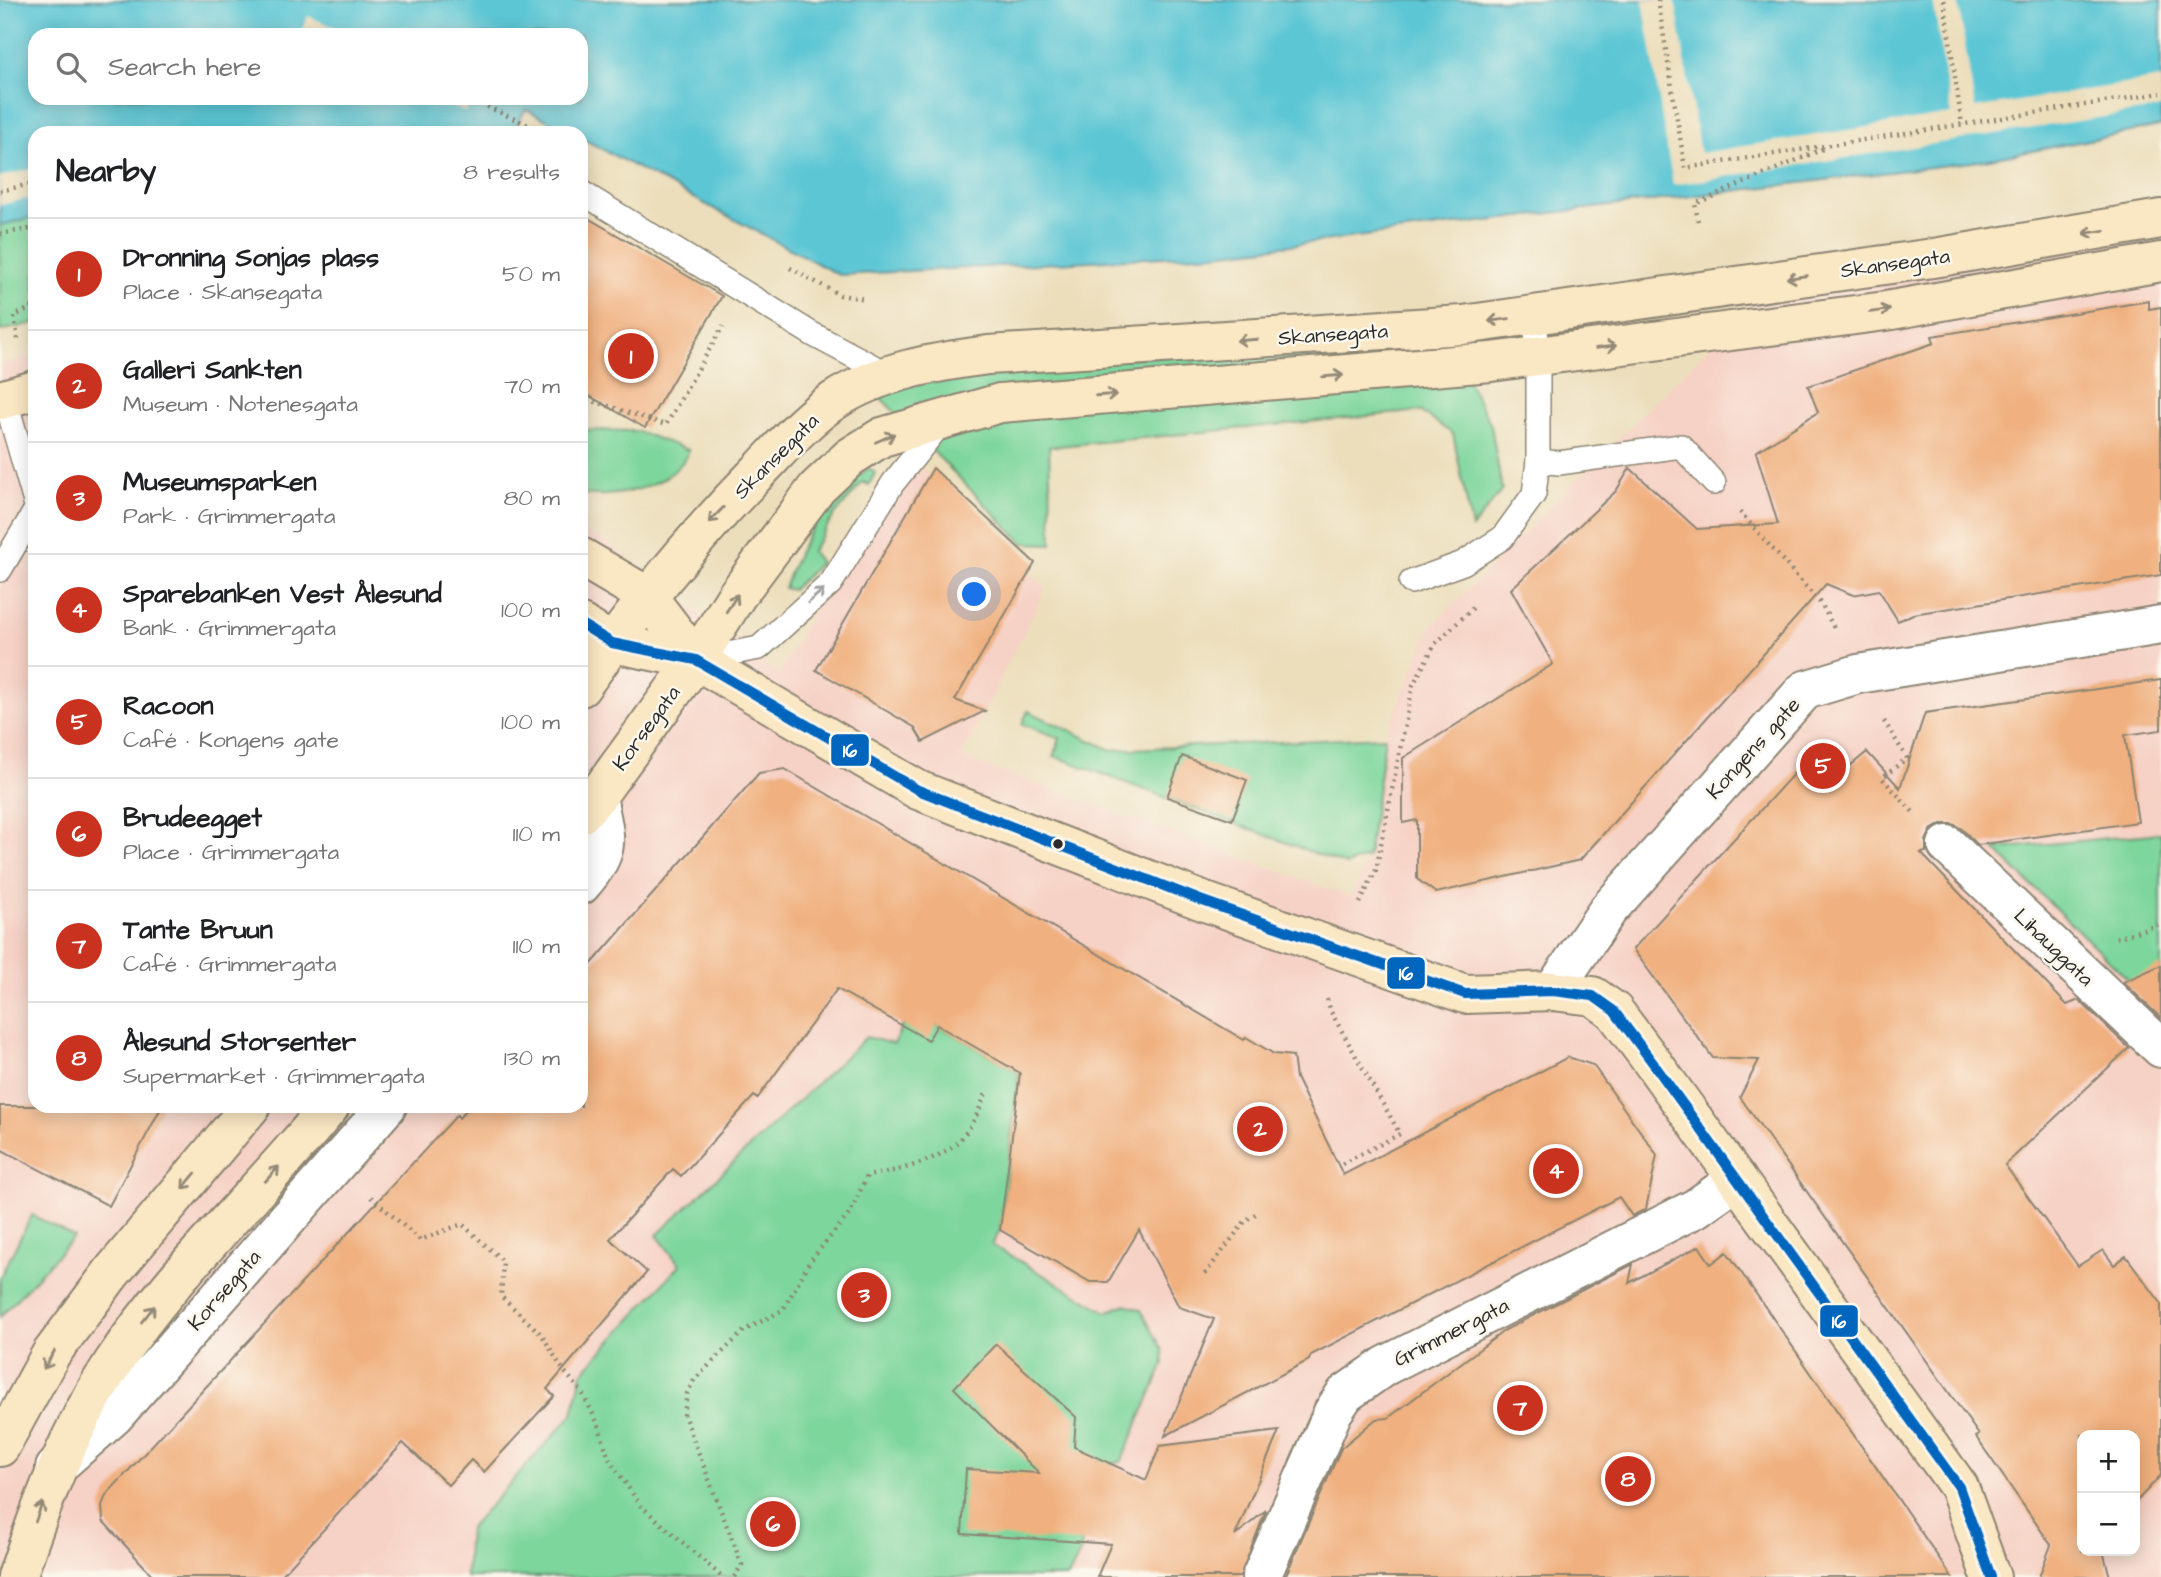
<!DOCTYPE html>
<meta charset="utf-8">
<style>
:root{--surface:#fff;--page:#f6f6f6;--text:#202124;--muted:#757577;--line:#e0e0e0;--accent:#c8321e}
body{margin:0;font-family:"Architects Daughter",sans-serif;background:var(--page);color:var(--text)}
.controls{position:absolute;right:21px;bottom:21px;display:grid;overflow:hidden;border-radius:14px;box-shadow:0 4px 18px #0003}
.controls button{width:63px;height:63px;display:grid;place-items:center;padding:0;border:0;border-bottom:2px solid var(--line);background:var(--surface);color:var(--text);font:35px sans-serif}
.you{position:absolute;left:975px;top:595px;width:24px;height:24px;margin:-18px;border:5px solid #fff;border-radius:50%;background:#1a73e8;box-shadow:0 0 0 10px #1a73e833}
.badge{display:grid;place-items:center;width:46px;height:46px;border-radius:50%;background:var(--accent);color:#fff;font-size:23px;font-weight:700}
.pin{position:absolute;translate:-50% -50%;border:4px solid #fff;box-shadow:0 2px 7px #0006}
.list{margin:0;padding:0;list-style:none}
h2{display:flex;justify-content:space-between;align-items:center;height:91px;margin:0;padding:0 28px;font-size:30px}
h2 small{font-size:23px;font-weight:400;color:var(--muted)}
.list li{display:grid;grid-template-columns:46px 1fr auto;gap:21px;align-items:center;box-sizing:border-box;height:112px;padding:0 28px;border-top:2px solid var(--line)}
.list b{display:block;font-size:26px;white-space:nowrap}
.list p{margin:0;font-size:23px;white-space:nowrap;color:var(--muted)}
.list em{font-size:23px;font-style:normal;color:var(--muted)}
.icon{flex:none;width:38px;height:38px;fill:none;stroke:currentColor;stroke-width:2;stroke-linecap:round;stroke-linejoin:round}
.map{position:relative;flex:none;width:2161px;height:1577px;overflow:hidden}
.search{position:absolute;background:var(--surface);box-shadow:0 4px 18px #0003;left:28px;top:28px;width:560px;height:77px;display:flex;align-items:center;gap:18px;box-sizing:border-box;padding:0 24px;border-radius:21px;color:var(--muted);font-size:26px}
.panel{position:absolute;background:var(--surface);box-shadow:0 4px 18px #0003;left:28px;top:126px;width:560px;height:987px;border-radius:21px}
.map>svg:first-child{display:block}
</style>
<div class="map">
<svg width="2161" height="1577" viewBox="0 0 2161 1577">
<rect width="100%" height="100%" fill="#fbf7ec"/>
<filter id="ink" filterUnits="userSpaceOnUse"><feTurbulence type="fractalNoise" baseFrequency=".0143" numOctaves="2"/><feDisplacementMap in="SourceGraphic" scale="14" xChannelSelector="R" yChannelSelector="G"/><feConvolveMatrix kernelMatrix="1 2 1 2 8 2 1 2 1" color-interpolation-filters="sRGB"/></filter>
<filter id="wash" filterUnits="userSpaceOnUse"><feTurbulence type="fractalNoise" baseFrequency=".00686" numOctaves="4" result="noise"/><feDisplacementMap in="SourceGraphic" scale="28" xChannelSelector="R" yChannelSelector="G"/><feGaussianBlur stdDeviation="1.57" result="paint"/><feColorMatrix in="noise" values="0 0 0 0 0 0 0 0 0 0 0 0 0 0 0 0 0 1.4 0 .05"/><feComposite in="paint" operator="in"/></filter>
<g filter="url(#wash)">
<rect width="100%" height="100%" fill="#ecdebb"/>
<path fill="#f6d1c5" fill-rule="evenodd" d="M2161,231V1577H0V364L35,356V1106H581V528L610,544L779,673L902,449L1046,588L961,757L1351,897L1367,861L1387,732L1430,628L1750,306ZM2082,1435H2135V1551H2082Z"/>
<g fill="#7dd69c" stroke="#548064" stroke-width="2">
<polygon points="35,217 35,323 0,331 0,225"/>
<polygon points="1444,336 1491,425 1502,490 1472,528 1453,434 1420,411 1049,447 1052,544 1023,543 874,391 944,371"/>
<path d="M581,430L636,431L689,450C675,487 616,499 581,494Z"/>
<path d="M869,468L875,473L869,485L863,482L833,517L812,551L820,563L792,590L784,588C801,539 826,498 869,468Z"/>
<polygon points="1028,711 1111,750 1385,737 1368,857 1346,865 1054,756 1060,738 1022,724"/>
<polygon points="2161,833 2161,1011 1994,849"/>
<polygon points="909,1009 1019,1072 1000,1230 992,1245 1107,1312 1126,1304 1141,1310 1163,1350 1164,1364 1121,1462 1088,1467 1081,1551 1068,1577 466,1577 469,1529 573,1414 582,1373 680,1265 657,1235 866,1037 894,1044"/>
<polygon points="32,1215 74,1237 0,1317 0,1277"/>
</g>
<path fill="#5bc6d4" stroke="#437880" stroke-width="2" fill-rule="evenodd" d="M0,0H2161V126L1980,161L1216,254L839,275L581,138V133H571L526,109L511,133H35V217L0,225ZM35,35H581V98H35Z"/>
<g fill="#ecdebb">
<polygon points="1643,0 1675,0 1700,153 1951,114 1933,0 1958,0 1975,108 2161,78 2161,108 1673,185"/>
<polygon points="308,16 352,35 300,35"/>
<polygon points="432,98 471,98 466,112"/>
<polygon points="35,168 35,197 0,205 0,177"/>
</g>
<g id="blocks">
<g fill="#f0b07f">
<polygon points="581,214 722,296 645,428 581,391"/>
<polygon points="2149,301 2149,309 2161,307 2161,575 1913,614 1898,621 1879,590 1853,595 1826,584 1580,860 1436,893 1417,879 1417,820 1403,823 1403,758 1553,664 1511,589 1616,491 1630,468 1697,529 1778,524 1756,452 1818,412 1808,386 1934,343 1932,336"/>
<polygon points="933,468 1035,563 955,700 985,711 923,742 914,727 816,670"/>
<polygon points="2161,680 2161,730 2125,735 2138,822 1978,845 1962,829 1953,824 1941,824 1931,830 1926,841 1926,852 1921,853 2067,1005 2079,1000 2129,1048 2005,1165 2078,1266 2103,1250 2114,1265 2126,1256 2161,1303 2161,1475 2135,1503 2135,1435 2082,1435 2082,1551 2103,1551 2110,1577 2039,1577 2051,1545 1976,1437 1979,1435 1740,1097 1759,1060 1713,1058 1633,949 1820,745 1844,771 1867,752 1900,788 1925,713"/>
<polygon points="1182,756 1247,780 1232,820 1167,797"/>
<polygon points="785,769 1244,1040 1246,1037 1274,1054 1293,1056 1296,1078 1343,1175 1568,1057 1593,1065 1657,1155 1646,1209 1632,1216 1619,1197 1311,1355 1309,1360 1165,1436 1214,1319 1179,1307 1139,1230 1108,1282 1090,1282 1000,1230 1020,1073 937,1025 928,1040 837,989 757,1099 754,1096 681,1176 673,1169 610,1239 647,1272 547,1389 554,1396 484,1472 471,1460 448,1485 403,1443 280,1577 154,1577 103,1521 102,1506 106,1495 457,1115 459,1118 470,1106 581,1106 581,976 759,773"/>
<polygon points="2161,965 2161,1018 2123,982"/>
<polygon points="0,1106 162,1106 109,1206 0,1149"/>
<polygon points="1699,1246 1711,1264 1727,1252 1952,1577 1285,1577 1341,1448 1376,1419 1388,1418 1505,1330 1633,1264 1629,1283"/>
<polygon points="996,1344 1076,1417 1074,1447 1146,1480 1160,1446 1279,1431 1235,1536 1266,1510 1240,1577 1097,1577 1111,1544 962,1534 966,1469 1039,1473 954,1388"/>
</g>
</g>
</g>
<g filter="url(#ink)">
<use href="#blocks" fill-opacity="0" stroke="#8c8473" stroke-width="2"/>
<g fill="none" stroke-linecap="round" stroke-linejoin="round">
<g stroke="#8c8473" stroke-width="26">
<g id="lane">
<polyline points="581,192 812,334 889,375"/>
<polyline points="5,398 35,502"/>
<polyline points="1538,461 1559,463 1681,446 1714,483"/>
<polyline points="0,570 35,511"/>
<polyline points="1411,582 1463,563 1502,538 1534,494 1538,461 1538,356 1535,315"/>
<polyline points="696,660 759,648 831,583 893,483 942,422"/>
</g>
</g>
<g stroke="#8c8473" stroke-width="42">
<g id="street">
<polyline points="1947,845 2161,1048"/>
<path d="M581,885C613,849 605,840 597,796"/>
<polyline points="1553,991 1608,910 1805,690 1858,674 2161,625"/>
<polyline points="55,1468 114,1416 387,1106"/>
<polyline points="1261,1577 1333,1412 1345,1394 1385,1366 1696,1208 1737,1179"/>
</g>
</g>
<g stroke="#8c8473" stroke-width="42">
<g id="secondary">
<polyline points="0,400 35,390"/>
<polyline points="581,557 647,596 696,660"/>
<polyline points="581,624 612,643 696,660 918,790 1200,900 1465,994 1553,991 1593,996 1614,1011 1653,1063 1959,1487 1991,1577"/>
<path d="M581,687C636,609 694,537 761,469C784,445 807,418 835,400C880,371 936,362 988,355L1463,325L1940,257L2161,219"/>
<polyline points="581,814 597,796 696,660 737,595 817,488 850,457 882,437 1000,403 1491,362 1886,311 2161,262"/>
<polyline points="0,1447 51,1354 112,1272 251,1106"/>
<path d="M17,1577C42,1502 69,1430 113,1363C174,1270 260,1193 330,1106"/>
</g>
</g>
<g stroke="#8c8473" stroke-width="4.5" stroke-dasharray="2 5" stroke-linecap="butt">
<polyline points="1658,0 1685,168 2161,93"/>
<polyline points="1944,0 1962,125"/>
<polyline points="314,34 315,35"/>
<polyline points="468,98 546,133"/>
<polyline points="0,191 35,183"/>
<polyline points="1698,221 1695,204 1825,148"/>
<polyline points="0,234 35,228"/>
<polyline points="790,268 840,295 866,299"/>
<polyline points="18,339 14,316 35,306"/>
<polyline points="581,397 666,425 723,326"/>
<polyline points="1740,512 1822,605 1835,630"/>
<polyline points="1884,721 1907,758 1882,778 1913,812"/>
<polyline points="1360,903 1376,870 1413,685 1435,644 1475,606"/>
<polyline points="2116,938 2161,924"/>
<polyline points="1327,999 1331,1012 1400,1134 1338,1166"/>
<polyline points="371,1197 420,1240 462,1224 503,1261 501,1296 542,1335 563,1370 582,1392 598,1424 609,1459 641,1506 722,1577"/>
<polyline points="1205,1274 1246,1220 1259,1212"/>
<path d="M734,1577L742,1565L684,1415L687,1394L694,1380L745,1330L783,1310L810,1261L850,1213L867,1176C901,1170 946,1161 967,1131C976,1120 981,1104 987,1091"/>
</g>
<use href="#lane" stroke="#fff" stroke-width="23"/>
<use href="#street" stroke="#fff" stroke-width="38"/>
<use href="#secondary" stroke="#fae7c3" stroke-width="38"/>
<g stroke="#fbf7ec" stroke-width="16">
<polyline id="bus-1" points="581,624 612,643 696,660 918,790 1200,900 1465,994 1553,991 1593,996 1614,1011 1653,1063 1959,1487 1991,1577"/>
</g>
<use href="#bus-1" stroke="#0065bd" stroke-width="10"/>
</g>
<defs><path id="oneway-shaft" d="M-6 0H5M1.5-3L5.5 0L1.5 3" fill="none" stroke-width="1.6" stroke-linecap="round" stroke-linejoin="round" transform="scale(1.75)"/></defs>
<g stroke="#928977">
<use href="#oneway-shaft" transform="translate(2094 232) rotate(171)"/>
<use href="#oneway-shaft" transform="translate(1797 277) rotate(172)"/>
<use href="#oneway-shaft" transform="translate(1880 311) rotate(-8)"/>
<use href="#oneway-shaft" transform="translate(1499 320) rotate(172)"/>
<use href="#oneway-shaft" transform="translate(1247 340) rotate(176)"/>
<use href="#oneway-shaft" transform="translate(1606 347) rotate(-8)"/>
<use href="#oneway-shaft" transform="translate(1333 376) rotate(-5)"/>
<use href="#oneway-shaft" transform="translate(1106 395) rotate(-4)"/>
<use href="#oneway-shaft" transform="translate(885 438) rotate(-24)"/>
<use href="#oneway-shaft" transform="translate(716 515) rotate(134)"/>
<use href="#oneway-shaft" transform="translate(732 603) rotate(-57)"/>
<use href="#oneway-shaft" transform="translate(272 1174) rotate(-48)"/>
<use href="#oneway-shaft" transform="translate(189 1181) rotate(130)"/>
<use href="#oneway-shaft" transform="translate(148 1314) rotate(-51)"/>
<use href="#oneway-shaft" transform="translate(49 1360) rotate(121)"/>
<use href="#oneway-shaft" transform="translate(39 1512) rotate(-70)"/>
</g>
<use stroke="#a0a0a0" href="#oneway-shaft" transform="translate(816 596) rotate(-42)"/>
</g>
<circle fill="#2b2b2b" stroke="#fbf7ec" stroke-width="2.5" cx="1058" cy="844" r="6"/>
<g text-anchor="middle" stroke-width="5" stroke-linejoin="round" paint-order="stroke">
<g font-size="21" fill="#2b2b2b" stroke="#fbf7ec">
<text transform="translate(1895 263) rotate(-8)" y="7">Skansegata</text>
<text transform="translate(1333 334) rotate(-4)" y="7">Skansegata</text>
<text transform="translate(776 456) rotate(-45)" y="7">Skansegata</text>
<text transform="translate(646 728) rotate(-54)" y="7">Korsegata</text>
<text transform="translate(1753 748) rotate(-48)" y="7">Kongens gate</text>
<text transform="translate(2054 947) rotate(44)" y="7">Lihauggata</text>
<text transform="translate(224 1290) rotate(-49)" y="7">Korsegata</text>
<text transform="translate(1451 1332) rotate(-27)" y="7">Grimmergata</text>
</g>
</g>
<g stroke="#fbf7ec" stroke-width="2.5">
<rect x="830" y="733" width="40" height="34" rx="7" fill="#0065bd"/>
<rect x="1386" y="956" width="40" height="34" rx="7" fill="#0065bd"/>
<rect x="1819" y="1304" width="40" height="34" rx="7" fill="#0065bd"/>
</g>
<g font-size="19" text-anchor="middle" font-weight="bold" fill="#fff">
<text x="850" y="757">16</text>
<text x="1406" y="980">16</text>
<text x="1839" y="1328">16</text>
</g>
</svg>
<div class="controls">
<button>+</button>
<button>−</button>
</div>
<div class="you"></div>
<div class="pin badge" style="left:631px;top:356px">1</div>
<div class="pin badge" style="left:1260px;top:1129px">2</div>
<div class="pin badge" style="left:864px;top:1295px">3</div>
<div class="pin badge" style="left:1556px;top:1171px">4</div>
<div class="pin badge" style="left:1823px;top:766px">5</div>
<div class="pin badge" style="left:773px;top:1524px">6</div>
<div class="pin badge" style="left:1520px;top:1408px">7</div>
<div class="pin badge" style="left:1628px;top:1479px">8</div>
<div class="search"><svg class="icon" aria-label="search" viewBox="0 0 24 24"><circle cx="10" cy="10" r="6"/><path d="M15 15l6 6"/></svg>Search here</div>
<section class="panel">
<h2>Nearby<small>8 results</small></h2>
<ul class="list">
<li><span class="badge">1</span><div><b>Dronning Sonjas plass</b><p>Place · Skansegata</p></div><em>50 m</em></li>
<li><span class="badge">2</span><div><b>Galleri Sankten</b><p>Museum · Notenesgata</p></div><em>70 m</em></li>
<li><span class="badge">3</span><div><b>Museumsparken</b><p>Park · Grimmergata</p></div><em>80 m</em></li>
<li><span class="badge">4</span><div><b>Sparebanken Vest Ålesund</b><p>Bank · Grimmergata</p></div><em>100 m</em></li>
<li><span class="badge">5</span><div><b>Racoon</b><p>Café · Kongens gate</p></div><em>100 m</em></li>
<li><span class="badge">6</span><div><b>Brudeegget</b><p>Place · Grimmergata</p></div><em>110 m</em></li>
<li><span class="badge">7</span><div><b>Tante Bruun</b><p>Café · Grimmergata</p></div><em>110 m</em></li>
<li><span class="badge">8</span><div><b>Ålesund Storsenter</b><p>Supermarket · Grimmergata</p></div><em>130 m</em></li>
</ul>
</section>
</div>
